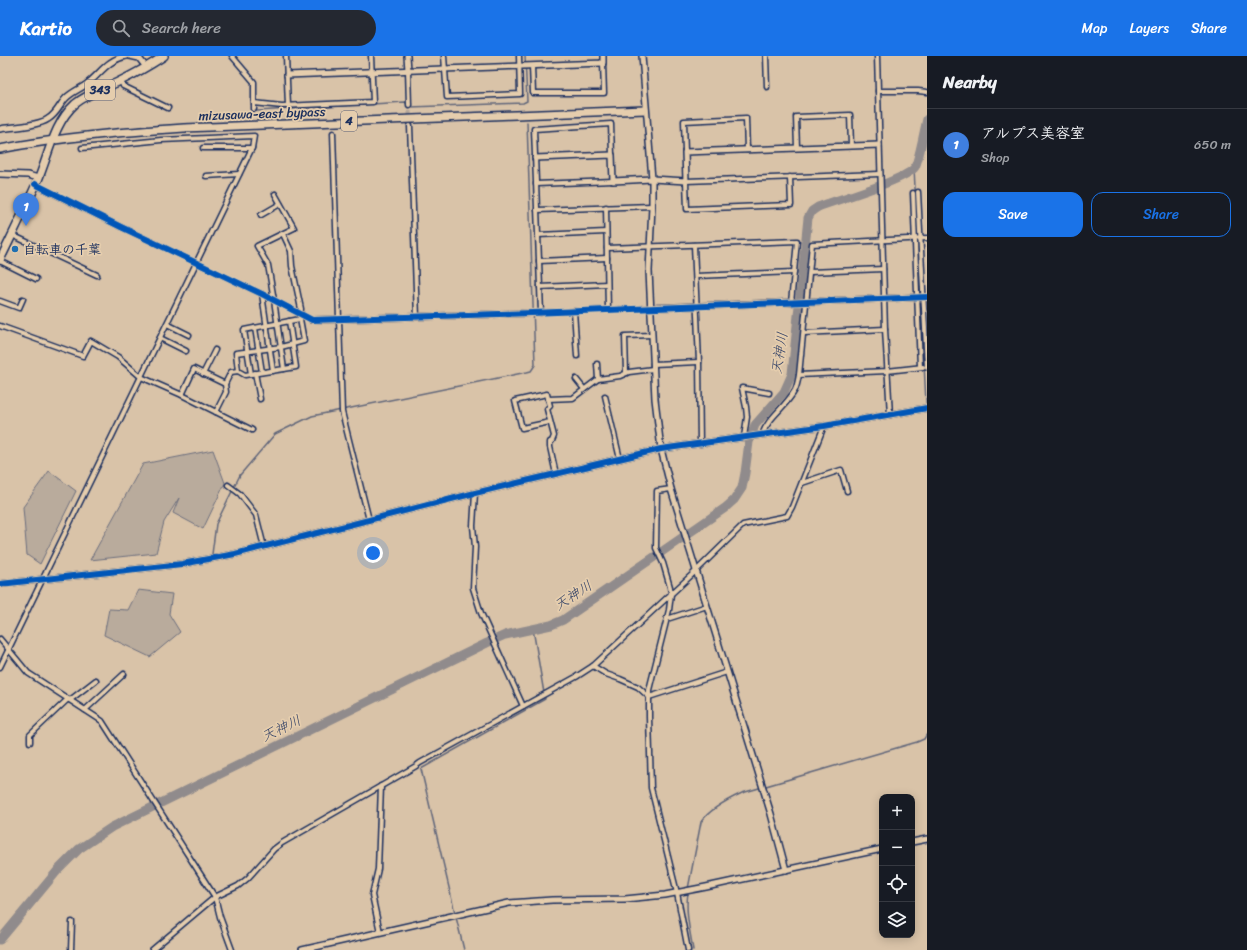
<!DOCTYPE html>
<meta charset="utf-8">
<style>
:root{--surface:#171b24;--page:#242831;--text:#f1f3f6;--muted:#9ea1a6;--line:#363941;--accent:#1a73e8}
body{margin:0;font-family:Sriracha,"Klee One",sans-serif;background:var(--page);color:var(--text)}
.controls{position:absolute;right:12px;bottom:12px;display:grid;overflow:hidden;border-radius:8px;box-shadow:0 2px 10px #0003}
.controls button{width:36px;height:36px;display:grid;place-items:center;padding:0;border:0;border-bottom:1px solid var(--line);background:var(--surface);color:var(--text);font:20px sans-serif}
.you{position:absolute;left:373px;top:497px;width:14px;height:14px;margin:-10px;border:3px solid #fff;border-radius:50%;background:#1a73e8;box-shadow:0 0 0 6px #1a73e833}
.badge{display:grid;place-items:center;width:26px;height:26px;border-radius:50%;background:var(--accent);color:#fff;font-size:13px;font-weight:700}
.pin{position:absolute;translate:-50% -33px;filter:drop-shadow(0 1px 2px #0008)}
.pin::after{content:'';position:absolute;top:21px;width:14px;height:12px;background:inherit;clip-path:polygon(0 0,100% 0,50% 100%)}
.list{margin:0;padding:0;list-style:none}
h2{display:flex;justify-content:space-between;align-items:center;height:52px;margin:0;padding:0 16px;font-size:17px}
h2 small{font-size:13px;font-weight:400;color:var(--muted)}
.list li{display:grid;grid-template-columns:26px 1fr auto;gap:12px;align-items:center;box-sizing:border-box;height:72px;padding:0 16px;border-top:1px solid var(--line)}
.list b{display:block;font-size:15px;white-space:nowrap}
.list p{margin:0;font-size:13px;white-space:nowrap;color:var(--muted)}
.list em{font-size:13px;font-style:normal;color:var(--muted)}
.actions{display:flex;gap:8px;padding:12px 16px}
.actions a{flex:1;padding:9px 0;border:1px solid var(--accent);border-radius:12px;text-align:center;font-size:14px;color:var(--accent)}
.actions .main{background:var(--accent);color:#fff}
.icon{flex:none;width:22px;height:22px;fill:none;stroke:currentColor;stroke-width:2;stroke-linecap:round;stroke-linejoin:round}
.map{position:relative;flex:none;width:927px;height:894px;overflow:hidden}
header{display:flex;align-items:center;gap:24px;box-sizing:border-box;height:56px;padding:0 20px;background:var(--accent);color:#fff}
header strong{font-size:19px}
nav{display:flex;gap:22px;margin-inline-start:auto;font-size:14px}
.search{width:280px;height:36px;background:var(--page);display:flex;align-items:center;gap:10px;box-sizing:border-box;padding:0 14px;border-radius:22px;color:var(--muted);font-size:15px}
main{display:flex}
aside{flex:1;background:var(--surface)}
.map>svg:first-child{display:block}
</style>
<header>
<strong>Kartio</strong>
<div class="search"><svg class="icon" aria-label="search" viewBox="0 0 24 24"><circle cx="10" cy="10" r="6"/><path d="M15 15l6 6"/></svg>Search here</div>
<nav><a>Map</a><a>Layers</a><a>Share</a></nav>
</header>
<main>
<div class="map">
<svg width="927" height="894" viewBox="0 0 927 894">
<rect width="100%" height="100%" fill="#d9c3a8"/>
<filter id="ink" filterUnits="userSpaceOnUse"><feTurbulence type="fractalNoise" baseFrequency=".025" numOctaves="2"/><feDisplacementMap in="SourceGraphic" scale="8" xChannelSelector="R" yChannelSelector="G"/><feConvolveMatrix kernelMatrix="1 2 1 2 8 2 1 2 1" color-interpolation-filters="sRGB"/></filter>
<g filter="url(#ink)">
<g fill="#b9ab9c" stroke="#6a6d7d">
<polygon points="213,394 225,427 203,473 173,457 179,442 164,466 156,497 90,504 143,408"/>
<polygon points="49,415 76,435 40,508 27,499 23,451"/>
<polygon points="138,534 172,538 169,558 180,576 150,601 104,579 109,553 128,554"/>
</g>
<g fill="none" stroke-linecap="round" stroke-linejoin="round">
<g stroke="#61667a" stroke-width="1.5">
<polyline points="257,55 405,46 410,51 523,47 527,45 525,0"/>
<polyline points="914,112 926,347"/>
<polyline points="212,498 216,468 240,419 275,378 312,360 527,316 531,315 535,309 527,66"/>
<path d="M688,833L701,766C709,754 729,743 742,737L917,686L924,683L927,678"/>
<path d="M688,837C685,856 690,875 693,894"/>
<polyline points="455,857 421,713 545,643 533,573"/>
<polyline points="456,861 464,894"/>
</g>
<path stroke="#908b8c" stroke-width="9" d="M0,884L58,814L79,793L112,771L487,587L505,579L551,569L563,564L725,452L734,444L742,432L745,417L749,386L755,369L784,336L792,318L808,162L812,155L818,151C836,144 907,124 915,111C920,100 924,75 927,63"/>
<polyline stroke="#b3a599" stroke-width="4" stroke-dasharray="4 2" stroke-linecap="butt" points="409,49 410,64"/>
<g stroke="#1b2f5e" stroke-width="7">
<g id="minor">
<polyline points="232,0 254,26 254,53"/>
<polyline points="286,0 288,50"/>
<polyline points="444,0 447,41 520,38 519,0"/>
<polyline points="766,0 767,31"/>
<polyline points="877,0 885,273 890,359"/>
<polyline points="532,10 533,37 604,37 603,7"/>
<polyline points="408,14 409,49"/>
<polyline points="121,24 123,30 168,52"/>
<polyline points="878,35 918,35 927,36"/>
<polyline points="254,47 282,50 373,46 371,0"/>
<polyline points="410,70 417,261"/>
<polyline points="333,77 342,356 369,464"/>
<polyline points="203,92 252,92"/>
<polyline points="797,92 796,61 850,59 851,90"/>
<polyline points="685,96 684,65 746,62 747,94"/>
<polyline points="206,120 239,118"/>
<polyline points="790,121 791,149 687,153 686,125 879,118"/>
<polyline points="536,128 613,125"/>
<polyline points="36,129 121,171 262,238 312,264"/>
<polyline points="918,136 927,311"/>
<polyline points="913,137 920,311"/>
<polyline points="606,151 608,254"/>
<polyline points="537,154 652,150"/>
<polyline points="261,159 280,148"/>
<polyline points="12,179 97,219"/>
<polyline points="538,179 606,176"/>
<polyline points="694,189 699,306 700,388"/>
<polyline points="607,192 797,185 791,247"/>
<polyline points="0,205 36,223"/>
<polyline points="539,205 607,202"/>
<polyline points="810,216 883,213"/>
<polyline points="696,220 794,216"/>
<polyline points="540,231 607,228"/>
<polyline points="262,238 273,315"/>
<polyline points="0,245 19,252 23,243"/>
<polyline points="574,255 577,300"/>
<polyline points="532,257 650,252"/>
<polyline points="541,257 534,73 611,68 612,99"/>
<polyline points="167,268 189,279"/>
<polyline points="0,270 83,300 91,285 118,301 141,321 182,339 252,374"/>
<polyline points="255,272 262,316"/>
<polyline points="804,277 885,273"/>
<polyline points="160,282 186,295"/>
<polyline points="597,308 598,323"/>
<polyline points="653,308 699,306"/>
<polyline points="284,313 296,311 289,265"/>
<polyline points="238,315 236,297 281,291 304,285 300,263"/>
<polyline points="255,317 260,343"/>
<polyline points="626,317 625,280 652,279"/>
<polyline points="203,318 215,294"/>
<polyline points="251,318 244,274 300,263 301,253 292,210 291,195 283,178"/>
<polyline points="799,319 887,315 923,311"/>
<polyline points="576,323 584,333"/>
<polyline points="182,339 194,313 225,328"/>
<polyline points="605,340 620,403"/>
<polyline points="548,343 573,342 598,323 620,320 629,316 653,313"/>
<polyline points="216,356 226,336 225,328 231,316 238,315 245,319 284,313 274,244 268,209 257,190 294,172 275,138"/>
<polyline points="550,366 522,372 515,345 547,338 550,350 547,353 554,380 552,385 550,386 550,391 556,418"/>
<path d="M762,379C768,361 786,351 795,334C797,330 798,324 799,319L812,188L927,182"/>
<polyline points="744,381 747,361 746,351 742,332 769,337"/>
<polyline points="802,427 841,414 847,435"/>
<polyline points="228,429 240,438 256,459 264,491"/>
<polyline points="671,433 657,435 656,492 663,507 670,531 671,538 669,554 649,634 649,661 651,732 677,837 688,894"/>
<polyline points="475,437 473,470 475,491 473,532 481,557 523,650"/>
<polyline points="667,563 707,550"/>
<polyline points="0,583 28,617 102,665 215,841 220,861 232,894"/>
<polyline points="593,610 606,618 620,623 638,631 649,641"/>
<polyline points="0,611 252,92 254,80 161,84 82,92"/>
<polyline points="649,641 727,616"/>
<polyline points="70,644 96,624"/>
<polyline points="85,654 124,618"/>
<polyline points="30,686 30,679 68,643"/>
<polyline points="380,876 372,839 378,813 381,730"/>
<polyline points="71,894 72,866"/>
<polyline points="152,894 215,841 238,830 248,822 274,793 282,787 416,710 420,707 576,621 593,610 696,515 743,469 787,460 792,451 824,370"/>
</g>
</g>
<g stroke="#1b2f5e" stroke-width="8">
<g id="tertiary">
<polyline points="130,0 139,2 146,11"/>
<polyline points="407,0 408,14"/>
<polyline points="642,0 652,123 652,150 649,215 655,343 661,393 671,433 771,758 786,814"/>
<polyline points="287,19 603,7 603,0"/>
<path d="M0,73C12,71 38,70 48,63C57,58 60,48 66,42C72,36 80,33 87,28C101,17 107,4 126,0"/>
<polyline points="535,102 612,99 613,125 652,123 686,125 685,96 879,89"/>
<polyline points="0,118 28,119 38,122"/>
<polyline points="650,252 927,241"/>
<polyline points="312,264 532,257"/>
<polyline points="0,528 182,508 235,498 475,437 661,393 824,370 927,352"/>
<polyline points="912,786 927,783"/>
<polyline points="302,894 509,847 552,844 625,843 665,839 706,831 882,793"/>
</g>
</g>
<g stroke="#1b2f5e" stroke-width="10">
<g id="trunk">
<path d="M0,93C61,81 122,76 184,72L645,54"/>
<path d="M0,204C13,177 26,151 38,124C49,98 54,67 75,48C87,38 103,33 116,27C133,19 149,10 164,0"/>
</g>
</g>
<use href="#minor" stroke="#e5cdad" stroke-width="4"/>
<use href="#tertiary" stroke="#e5cdad" stroke-width="5"/>
<use href="#trunk" stroke="#e5cdad" stroke-width="7"/>
<g stroke="#e5cdad" stroke-width="8">
<g id="cycleway">
<polyline points="35,128 121,171 262,238 312,264 532,257 927,241"/>
<polyline points="0,528 182,508 235,498 475,437 661,393 824,370 927,352"/>
</g>
</g>
<use href="#cycleway" stroke="#0057b8" stroke-width="6"/>
</g>
</g>
<circle fill="#1f6fb2" stroke="#e5cdad" stroke-width="1.5" cx="15" cy="193" r="4"/>
<g text-anchor="middle" stroke-width="3.5" stroke-linejoin="round" paint-order="stroke">
<g fill="#e5cdad" stroke="#585e76" stroke-width="1">
<rect x="85" y="24" width="30" height="20" rx="3"/>
<rect x="341" y="55" width="16" height="20" rx="3"/>
</g>
<g font-size="12" font-weight="bold" fill="#1b2f5e">
<text x="100" y="38">343</text>
<text x="349" y="69">4</text>
</g>
<g font-size="13" fill="#1b2f5e" stroke="#e5cdad">
<text transform="translate(262 57) rotate(-2)" y="5">mizusawa-east bypass</text>
</g>
<g font-size="13" font-weight="bold" fill="#1b2f5e" stroke="#e5cdad" text-anchor="start">
<text x="23" y="198">自転車の千葉</text>
</g>
<g font-size="14" font-style="italic" fill="#324167" stroke="#e5cdad">
<text transform="translate(779 297) rotate(-81)" y="5">天神川</text>
<text transform="translate(573 539) rotate(-33)" y="5">天神川</text>
<text transform="translate(281 672) rotate(-26)" y="5">天神川</text>
</g>
</g>
</svg>
<div class="controls">
<button>+</button>
<button>−</button>
<button><svg class="icon" aria-label="locate" viewBox="0 0 24 24"><circle cx="12" cy="12" r="6"/><path d="M12 2v4M12 18v4M2 12h4M18 12h4"/></svg></button>
<button><svg class="icon" aria-label="layers" viewBox="0 0 24 24"><path d="M12 4l9 5-9 5-9-5zM3 14l9 5 9-5"/></svg></button>
</div>
<div class="you"></div>
<div class="pin badge" style="left:26px;top:170px;background:#3f7fe0">1</div>
</div>
<aside>
<h2>Nearby<small></small></h2>
<ul class="list">
<li><span class="badge" style="background:#3f7fe0">1</span><div><b>アルプス美容室</b><p>Shop</p></div><em>650 m</em></li>
</ul>
<div class="actions"><a class="main">Save</a><a>Share</a></div>
</aside>
</main>
